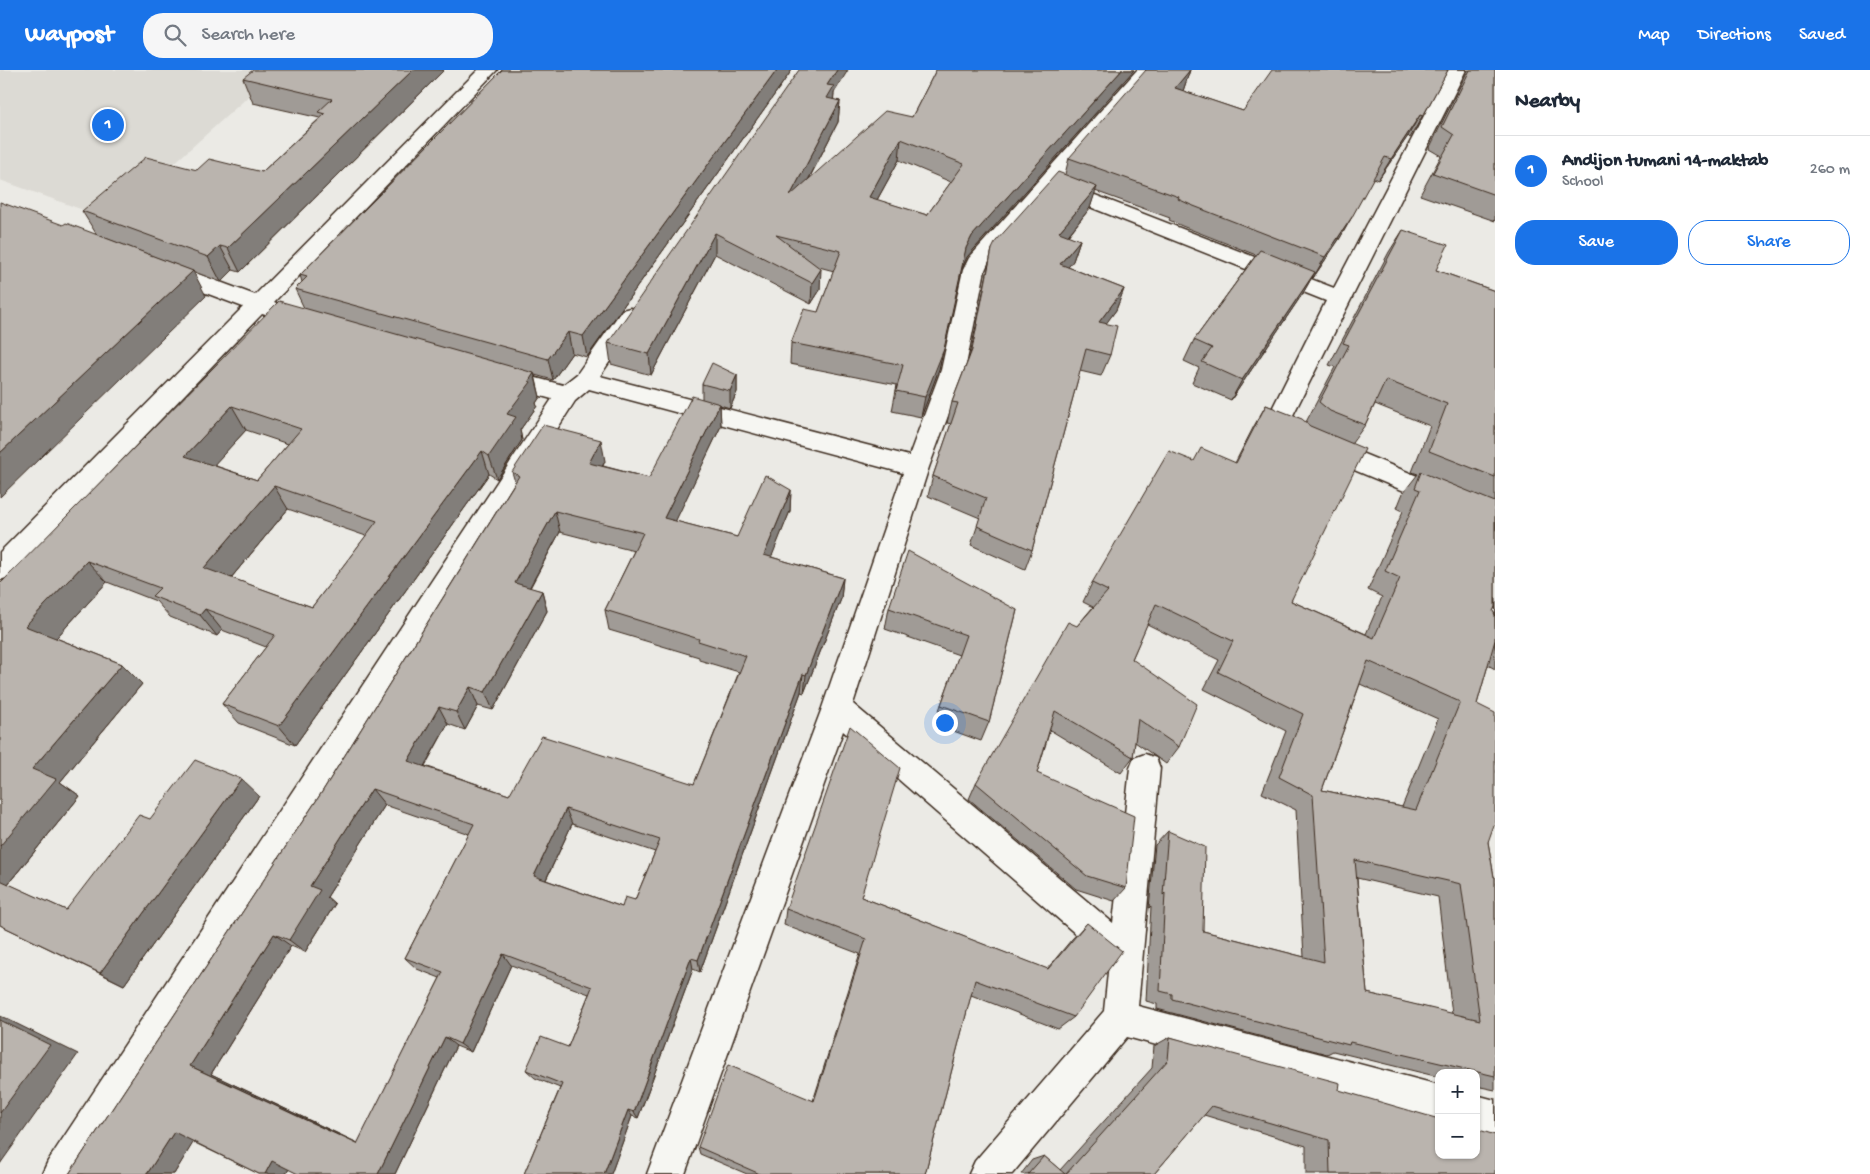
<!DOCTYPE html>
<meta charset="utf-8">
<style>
:root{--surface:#fff;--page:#f6f6f7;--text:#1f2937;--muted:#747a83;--line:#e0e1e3;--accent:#1a73e8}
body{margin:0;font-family:"Gochi Hand",sans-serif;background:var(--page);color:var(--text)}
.controls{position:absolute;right:15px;bottom:15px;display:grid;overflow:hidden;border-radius:10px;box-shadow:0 1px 4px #0004}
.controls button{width:45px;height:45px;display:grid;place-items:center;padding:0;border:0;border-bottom:1px solid var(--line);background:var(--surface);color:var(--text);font:25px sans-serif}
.you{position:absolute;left:944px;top:652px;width:18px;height:18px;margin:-12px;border:4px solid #fff;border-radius:50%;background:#1a73e8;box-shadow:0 0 0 8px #1a73e833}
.badge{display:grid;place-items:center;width:32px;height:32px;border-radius:50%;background:var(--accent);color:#fff;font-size:16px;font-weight:700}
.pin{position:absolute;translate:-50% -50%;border:2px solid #fff;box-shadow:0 1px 5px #0006}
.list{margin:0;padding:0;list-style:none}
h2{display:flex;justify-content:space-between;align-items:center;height:65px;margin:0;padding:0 20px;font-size:21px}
h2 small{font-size:16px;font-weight:400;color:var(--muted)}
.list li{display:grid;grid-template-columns:32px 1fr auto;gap:15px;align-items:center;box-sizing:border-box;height:70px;padding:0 20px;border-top:1px solid var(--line)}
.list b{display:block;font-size:19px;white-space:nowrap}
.list p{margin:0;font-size:16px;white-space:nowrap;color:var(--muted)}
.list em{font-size:16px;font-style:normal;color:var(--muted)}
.actions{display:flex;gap:10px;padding:15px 20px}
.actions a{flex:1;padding:11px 0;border:1px solid var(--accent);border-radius:20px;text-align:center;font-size:18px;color:var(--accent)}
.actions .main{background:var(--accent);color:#fff}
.icon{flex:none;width:28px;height:28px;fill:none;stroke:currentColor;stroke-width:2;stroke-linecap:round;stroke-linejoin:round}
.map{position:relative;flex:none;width:1495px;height:1104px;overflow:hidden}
header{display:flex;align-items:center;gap:30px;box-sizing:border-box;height:70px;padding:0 25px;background:var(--accent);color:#fff}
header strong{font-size:24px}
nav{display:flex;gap:28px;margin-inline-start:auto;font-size:18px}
.search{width:350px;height:45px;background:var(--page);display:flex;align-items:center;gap:12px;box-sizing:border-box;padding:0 18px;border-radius:20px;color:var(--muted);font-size:19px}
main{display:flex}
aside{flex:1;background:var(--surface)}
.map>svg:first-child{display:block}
</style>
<header>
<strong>Waypost</strong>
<div class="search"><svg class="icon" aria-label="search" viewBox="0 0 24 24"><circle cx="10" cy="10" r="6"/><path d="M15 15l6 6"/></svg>Search here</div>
<nav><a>Map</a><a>Directions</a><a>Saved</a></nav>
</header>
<main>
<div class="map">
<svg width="1495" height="1104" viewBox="0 0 1495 1104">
<rect width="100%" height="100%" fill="#ebeae5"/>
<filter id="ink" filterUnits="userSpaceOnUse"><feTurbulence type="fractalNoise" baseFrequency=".02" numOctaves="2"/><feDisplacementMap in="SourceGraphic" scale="10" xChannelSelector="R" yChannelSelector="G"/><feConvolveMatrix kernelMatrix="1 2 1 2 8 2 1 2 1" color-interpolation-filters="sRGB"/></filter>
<g filter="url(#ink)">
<polygon fill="#dcdad4" points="0,0 278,0 111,150 0,110"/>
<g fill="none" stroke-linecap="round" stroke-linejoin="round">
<g stroke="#3b2a1e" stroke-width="3">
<g id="minor">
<polygon points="478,0 497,0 274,232 281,235 284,240 281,245 273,247 262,244 9,507 0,510 0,482 243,237 158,205 155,200 158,195 166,193 174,195 255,225"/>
<polygon points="1137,0 1156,0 1059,111 1334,218 1448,0 1466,0 1293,345 1315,364 1495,438 1495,459 1297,376 1272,353 1268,347 1326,231 1050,121 989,191 985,200 965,300 929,397 853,634 1113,853 1130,698 1134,688 1145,684 1156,688 1160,698 1138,936 1439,1015 1439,1051 1127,967 1012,1104 969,1104 975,1091 1104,941 1109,893 843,661 685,1104 647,1104 822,638 903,403 589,319 575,331 83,1104 42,1104 48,1091 552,329 494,313 490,307 494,301 502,299 563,315 577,304 622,240 630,238 638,240 641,245 600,306 909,386 941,300 963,200 969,188"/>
<polygon points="1495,529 1495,576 1478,569 1474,561 1485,532"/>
<polygon points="1476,1025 1495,1030 1495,1066 1476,1061"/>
</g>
</g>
<use href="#minor" fill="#f6f6f2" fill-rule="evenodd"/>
</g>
<g fill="#a09b96" stroke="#3b2a1e" fill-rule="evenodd">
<polygon points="444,0 240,202 233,200 221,212 97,165 82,141 197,100 262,102 320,48 253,33 243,8"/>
<path d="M502,0H792L587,287L572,283L553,310L535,305L540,327L536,333L537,336L520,360L522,370L497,409L489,404L295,675L239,653L222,634L266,577L222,560L217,566L170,547L156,531L107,512L56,568L122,594L142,614L60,712L80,726L8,814L66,840L150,749L259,726L124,915L0,855V514L304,238L295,219L302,212L300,205ZM246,360L288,374L257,410L213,395ZM288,439L366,466L312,537L231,508Z"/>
<path d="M936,0H1134L967,187L961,200L939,299L921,347L892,341L897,315L790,294L791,273L818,242L834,201L819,197L820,220L811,234L715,184L651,305L611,294L608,273L834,23L833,30L840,31L838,52L809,109L912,47ZM899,90L951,112L927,145L877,130Z"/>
<polygon points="1190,0 1183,21 1243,41 1448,0 1410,68 1408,66 1378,110 1373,108 1340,168 1313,208 1312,207 1303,223 1231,330 1192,313 1199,298 1184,291 1194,270 1256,185 1182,156 1169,150 1170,148 1095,121 1090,138 1068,166 1080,170 1073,191 1068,197 1124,219 1116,240 1106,253 1110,285 1101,306 1080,301 1032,480 1025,499 971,475 980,448 928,426 933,406 951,354 947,353 952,332 970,285 992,179 1065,104 1069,88"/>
<polygon points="1468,0 1495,0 1495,151 1420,125 1441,86 1429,79"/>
<path d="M1403,160L1436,200L1495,221V537L1493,541L1495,545V599L1488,595L1477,634L1488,772L1494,807H1495V1020L1476,1016V1003H1439V1007L1333,981L1327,984L1157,939V934L1146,931L1151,836L1149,838L1155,775L1168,761L1203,861L1304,887L1296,740L1262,723L1286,661L1204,619L1219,590L1147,554L1132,589L1179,677L1166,694L1135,672L1133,687L1121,703L1050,660L1037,703L1126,818L1114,831L1076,819L969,729L976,713L1077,556L1093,537L1083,532L1092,513L1194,391L1235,393L1254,356L1266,335L1306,352L1335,297L1329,295L1389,182ZM1375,334L1430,356L1412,402L1418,404L1403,423L1397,438L1403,441L1368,520L1382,527L1366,564L1291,531L1352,373L1365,355ZM1360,614L1438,649L1402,737L1322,720ZM1357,808L1438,827L1452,944L1367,923Z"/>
<path d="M737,305V322L730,338L720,335L721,356L675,451L737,467L791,420L790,441L771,487L843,508L841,529L804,623L801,622L700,902L693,899L638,1048L632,1046L611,1104H524L560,1018L535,1008L526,1000L568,977L589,924L511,895L471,982L456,976L395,1104H298L289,1099L286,1104H259L193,1072L174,1104H69L322,722L515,412L512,402L605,391L603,396L649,408L702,329V314ZM560,462L634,481L605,540L609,560L699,587V590L739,602L694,714L509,725L425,696L448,654L465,660L478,636L493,640L547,541L542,521L530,518ZM385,735L469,764L405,888L417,899L440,908L358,1073L211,1004L291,876L305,882L335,834L327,827ZM572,754L655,782L635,830L622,837L546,810Z"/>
<polygon points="889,538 1017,540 989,652 981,671 934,654 959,585 885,559"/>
<polygon points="861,827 1047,899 1072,869 1087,853 1074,947 1058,959 971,925 925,1104 747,1104 700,1084 698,1077 813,1031 860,884 784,855 786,839"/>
<polygon points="1170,967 1339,1020 1495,1104 1306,1104 1306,1076 1204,1045 1154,1104 1021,1104 1032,1090 1044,1086 1060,1100 1152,998 1154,976"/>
</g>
<g fill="#827e7a" stroke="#3b2a1e">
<polygon points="413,0 444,0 240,202 228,178"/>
<polygon points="777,0 792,0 587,287 583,266"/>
<polygon points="837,0 848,0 834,23 833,37 825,50 827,15"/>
<polygon points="1122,0 1134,0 967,187 961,200 939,299 921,347 925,327 966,178 972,166"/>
<polygon points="1190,0 1183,21 1175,18"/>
<polygon points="840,31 838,52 789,147 790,126"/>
<polygon points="1420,45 1408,66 1378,110 1391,89"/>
<polygon points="901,69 899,90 867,148 869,127"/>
<polygon points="1097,117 1090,138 1053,184 1059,162"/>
<polygon points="1352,147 1340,168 1313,208 1325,187"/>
<polygon points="715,163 715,184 651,305 649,284"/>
<polygon points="1080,170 1073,191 1054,215 1060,194"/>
<polygon points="220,176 233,200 221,212 208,187"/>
<polygon points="821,199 820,220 811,234 812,213"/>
<polygon points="193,201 206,226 0,427 0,383"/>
<polygon points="1315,202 1303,223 1231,330 1242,310"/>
<polygon points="1124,219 1116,240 1092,273 1099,252"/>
<polygon points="568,262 572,283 553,310 548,289"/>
<polygon points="534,303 540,327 536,333 537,336 520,360 522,370 497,409 489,386 507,344"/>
<polygon points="737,305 737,322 730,338 730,321"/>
<polygon points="720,334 721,356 667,469 664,448"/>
<polygon points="232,336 246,360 201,409 185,386"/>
<polygon points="601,370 605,391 593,415 589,393"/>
<polygon points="482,381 489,404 295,675 279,656"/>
<polygon points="274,416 288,439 221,520 204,498"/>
<polygon points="791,420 790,441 764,506 764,485"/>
<polygon points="555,441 560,462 521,533 515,513"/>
<polygon points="87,491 107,512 48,577 25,556"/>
<polygon points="843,508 841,529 804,623 806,605"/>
<polygon points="542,521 547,541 493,640 485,622"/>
<polygon points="205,539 222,560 217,566 200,545"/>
<polygon points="122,594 142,614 60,712 80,726 7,815 0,812 0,776 32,699"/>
<polygon points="803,604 801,622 700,902 698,890"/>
<polygon points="470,617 478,636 465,660 456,642"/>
<polygon points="439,637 448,654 418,707 408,691"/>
<polygon points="241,709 259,726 124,915 100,903"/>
<polygon points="372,719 385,735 327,827 335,834 305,882 289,870 310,816"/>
<polygon points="566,739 572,754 541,820 534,806"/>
<polygon points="274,864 291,876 211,1004 372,1080 357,1074 190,996"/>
<polygon points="503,884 511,895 471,982 460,974"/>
<polygon points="691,888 693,899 638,1048 634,1042"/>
<polygon points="0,946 5,948 78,984 0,1094"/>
<polygon points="445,967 456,976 395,1104 378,1104"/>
<polygon points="628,1040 632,1046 611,1104 604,1104"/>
<polygon points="174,1062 196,1068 174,1104 147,1104"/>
<polygon points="272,1091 291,1095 286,1104 265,1104"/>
</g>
<g fill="#bab4ae" stroke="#3b2a1e" fill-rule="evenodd">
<polygon points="253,0 413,0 228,178 220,176 208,187 82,141 146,87 197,100 209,89 262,102 325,44 318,42 332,29 243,8"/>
<polygon points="502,0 777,0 583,266 568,262 548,289 295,219 307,207 300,205"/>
<path d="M799,0H837L827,15L834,16L827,28L840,31L790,126L885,41L912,47L936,0H1122L972,166L966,178L944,279L925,327L896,321L903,295L791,273L804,239L818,242L841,181L776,165L821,199L812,213L715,163L649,284L608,273ZM901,69L964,94L927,145L869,127Z"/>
<polygon points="1146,0 1190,0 1175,18 1243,41 1272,0 1448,0 1423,46 1420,45 1391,89 1385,87 1352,147 1325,187 1191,135 1178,129 1179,127 1069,88"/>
<polygon points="1470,0 1495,0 1495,125 1433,103 1454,65 1442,57"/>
<polygon points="1058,102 1097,117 1059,162 1080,170 1060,194 1124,219 1099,252 1117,256 1110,285 1086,279 1032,480 977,456 986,428 933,406 958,333 952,332 972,280 992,179 996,171"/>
<polygon points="0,132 63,155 66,153 193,201 0,383"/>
<polygon points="1403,160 1448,175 1436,200 1495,221 1495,407 1429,381 1447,334 1386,310 1365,355 1330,341 1319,332 1349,275 1343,273"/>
<polygon points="1260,180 1315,202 1242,310 1202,292 1212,278 1194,270"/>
<path d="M279,231L534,303L529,311L531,312L507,344L516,347L489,386L482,381L279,656L222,634L275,565L205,539L200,545L152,526L160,518L87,491L25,556L122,594L32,699L56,709L0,776V514ZM232,336L301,359L257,410L185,386ZM274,416L377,451L312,537L204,498Z"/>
<polygon points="712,293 737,305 730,321 702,314"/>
<path d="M692,326L720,334L664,448L737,467L765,405L791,420L764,485L843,508L806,605L803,604L698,890L691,888L634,1042L628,1040L604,1104H524L562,1014L526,1000L541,967L568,977L592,917L503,884L460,974L445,967L378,1104H298L272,1091L265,1104H259L174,1062L147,1104H69L322,722L519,406L512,402L543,355L601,370L589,393L649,408ZM555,441L643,463L605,540L699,569L698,571L746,586L694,714L542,666L509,725L408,691L439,637L456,642L470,617L485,622L542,521L515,513ZM372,719L474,754L405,888L443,902L357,1074L190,996L274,864L289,870L320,820L310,816ZM566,739L660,770L635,830L625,827L622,837L534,806Z"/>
<path d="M1266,335L1302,349L1310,356L1365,379L1291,531L1374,568L1400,508L1385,501L1420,420L1415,418L1421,402L1495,432V537L1493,541L1495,545V570L1477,634L1495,643V752L1488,772L1494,807H1495V1006L1350,972L1349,975L1172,929V924L1160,921L1165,823L1163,825L1168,761L1205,777L1203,861L1324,892L1313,725L1279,707L1303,644L1218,602L1233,571L1156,534L1132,589L1197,634L1179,677L1138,649L1133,687L1055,641L1037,703L1134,746L1126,818L1087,806L976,713L1068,552L1077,556L1108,521L1092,513L1169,381L1194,391L1201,378L1236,393ZM1368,591L1460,632L1416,740L1322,720ZM1355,790L1461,814L1480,950L1367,923Z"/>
<polygon points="908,481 1017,540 989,652 941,635 966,565 889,538"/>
<polygon points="850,656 900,698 861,827 1048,899 1087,853 1122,881 1074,947 975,910 925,1104 760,1104 698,1077 728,995 814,1031 866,869 786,839"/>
<polygon points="195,690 241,709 100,903 0,855 0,810 66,840 139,745 150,749"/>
<polygon points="0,950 50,975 0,1043"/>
<polygon points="1170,967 1340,1013 1339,1020 1439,1049 1439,1085 1476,1085 1476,1059 1495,1065 1495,1104 1330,1104 1329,1070 1212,1036 1154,1104 1066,1104 1168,990"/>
<polygon points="1044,1086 1065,1104 1028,1104"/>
</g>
</g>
</svg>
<div class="controls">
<button>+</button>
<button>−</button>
</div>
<div class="you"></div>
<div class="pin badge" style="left:108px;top:55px">1</div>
</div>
<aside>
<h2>Nearby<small></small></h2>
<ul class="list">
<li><span class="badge">1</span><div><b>Andijon tumani 14-maktab</b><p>School</p></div><em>260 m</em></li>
</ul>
<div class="actions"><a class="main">Save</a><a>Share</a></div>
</aside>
</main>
